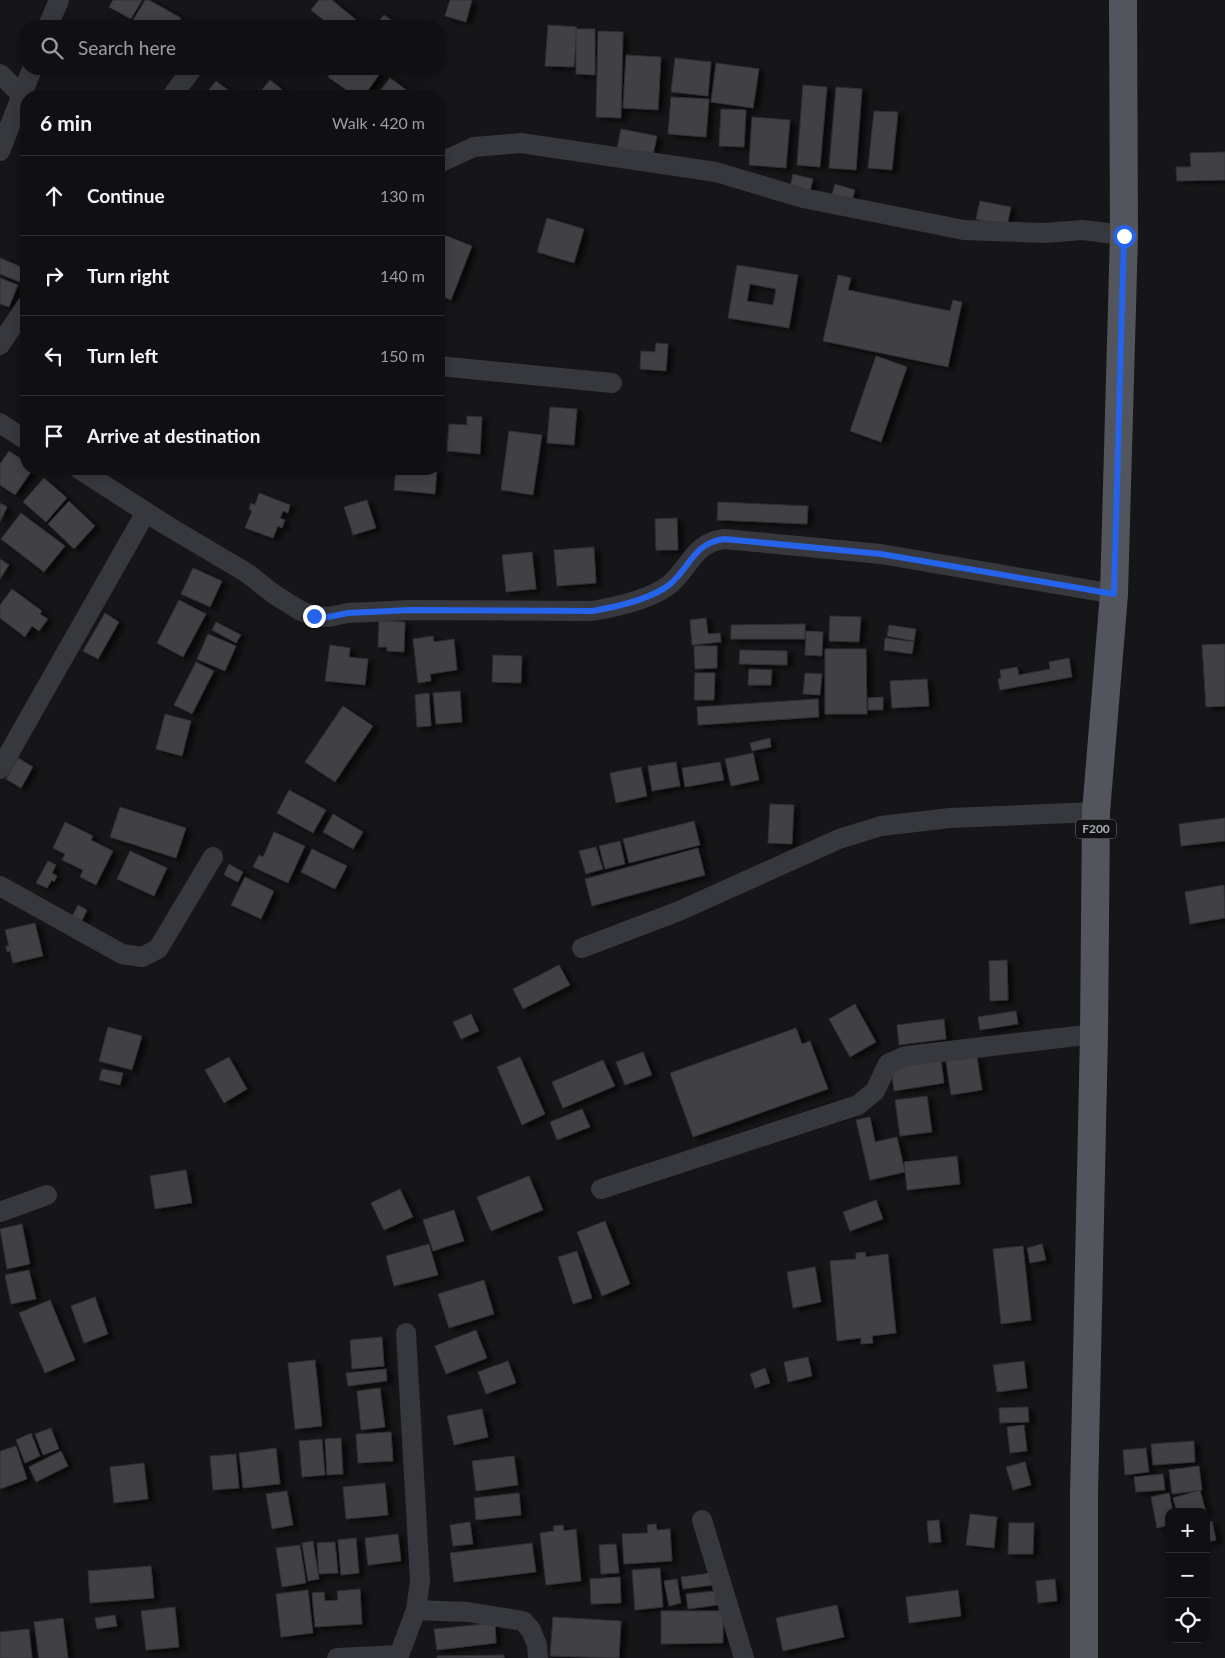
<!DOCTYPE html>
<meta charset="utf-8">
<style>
:root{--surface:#101012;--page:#19191b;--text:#f1f3f6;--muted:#9c9d9f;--line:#303032}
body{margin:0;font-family:Lato,sans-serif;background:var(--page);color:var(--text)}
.controls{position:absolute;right:15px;bottom:15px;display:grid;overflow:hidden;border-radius:10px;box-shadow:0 2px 12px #0003}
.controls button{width:45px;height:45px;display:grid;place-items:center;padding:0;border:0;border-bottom:1px solid var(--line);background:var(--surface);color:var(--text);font:25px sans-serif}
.stop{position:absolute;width:15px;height:15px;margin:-11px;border:4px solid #2563eb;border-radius:50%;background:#fff}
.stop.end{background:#2563eb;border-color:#fff;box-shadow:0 1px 5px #0008}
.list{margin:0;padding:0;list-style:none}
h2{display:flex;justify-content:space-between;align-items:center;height:65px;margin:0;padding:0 20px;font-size:21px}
h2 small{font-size:16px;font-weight:400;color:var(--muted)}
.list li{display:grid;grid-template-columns:32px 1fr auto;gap:15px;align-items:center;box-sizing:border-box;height:80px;padding:0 20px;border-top:1px solid var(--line)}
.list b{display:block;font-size:19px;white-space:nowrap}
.list em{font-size:16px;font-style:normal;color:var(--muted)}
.icon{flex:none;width:28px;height:28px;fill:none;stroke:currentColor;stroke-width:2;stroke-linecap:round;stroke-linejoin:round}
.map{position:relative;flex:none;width:1225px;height:1658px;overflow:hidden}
.search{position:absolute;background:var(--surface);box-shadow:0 2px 12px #0003;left:20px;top:20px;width:425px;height:55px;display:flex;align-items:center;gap:12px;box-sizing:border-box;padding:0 18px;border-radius:20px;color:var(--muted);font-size:19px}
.panel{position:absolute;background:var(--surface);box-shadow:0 2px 12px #0003;left:20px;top:90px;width:425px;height:385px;border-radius:20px}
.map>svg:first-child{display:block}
</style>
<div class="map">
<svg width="1225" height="1658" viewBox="0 0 1225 1658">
<defs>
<filter id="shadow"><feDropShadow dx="5.5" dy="3" stdDeviation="2.5" flood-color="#0009"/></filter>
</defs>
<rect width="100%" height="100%" fill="#161618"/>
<g fill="#404145" stroke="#303034" fill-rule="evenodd" filter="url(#shadow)">
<polygon points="113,0 142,0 131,19 109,7"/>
<polygon points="145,0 149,0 181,18 176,26 139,26 132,22"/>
<polygon points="319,0 332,0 360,23 358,26 331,26 311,10"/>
<polygon points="450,0 472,0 466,22 445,16"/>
<polygon points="384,15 400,26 375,26"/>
<polygon points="548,25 577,27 574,67 545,66"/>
<polygon points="576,29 595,29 595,75 576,74"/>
<polygon points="598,31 623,32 621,118 596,117"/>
<polygon points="626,55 661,57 658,110 623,108"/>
<polygon points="675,58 711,62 708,96 671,92"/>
<polygon points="716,63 759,69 753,108 711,102"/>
<polygon points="333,69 383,69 364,96 355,96 328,77"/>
<polygon points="390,78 415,96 376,96"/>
<polygon points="270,80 290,96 257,96"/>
<polygon points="216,81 236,96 204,96"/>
<polygon points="803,85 827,87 820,167 797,165"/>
<polygon points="836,87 862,89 856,170 829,168"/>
<polygon points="671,97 709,99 706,137 668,134"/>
<polygon points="721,109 746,110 744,147 719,146"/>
<polygon points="874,111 898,112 892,170 868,168"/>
<polygon points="752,117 790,120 786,168 749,165"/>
<polygon points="621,129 657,136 653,155 617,148"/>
<polygon points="1225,152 1225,180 1177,181 1176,167 1191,167 1190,153"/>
<polygon points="793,174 813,179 810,191 790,187"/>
<polygon points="835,184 855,190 851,204 831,198"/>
<polygon points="980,201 1011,207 1007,226 976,219"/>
<polygon points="547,218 584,229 574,263 537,252"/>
<polygon points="439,233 472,246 451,300 439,295"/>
<polygon points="0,258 26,269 26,274 22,283 0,274"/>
<path d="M737,265L798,275L789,328L728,318ZM750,284L776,289L773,305L747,301Z"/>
<polygon points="838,275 851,278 848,290 950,311 953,300 962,302 948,367 823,341"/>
<polygon points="0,278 18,285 9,307 0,304"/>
<polygon points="656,343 668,344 666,371 640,369 641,351 655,352"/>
<polygon points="876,356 907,367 881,442 850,431"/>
<polygon points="550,407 577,409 574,445 547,443"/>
<polygon points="467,416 482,417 480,454 447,451 449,424 467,425"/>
<polygon points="509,431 542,435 533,495 501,490"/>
<polygon points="9,451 26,462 26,469 33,469 15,495 0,485 0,464"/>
<polygon points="396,469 437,469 435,494 394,490"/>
<polygon points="44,478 67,498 46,522 23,502"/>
<polygon points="259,493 290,505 288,513 283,511 280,518 285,520 282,528 278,526 273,538 245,528 252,511 249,509 251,503 255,505"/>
<polygon points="367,500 376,528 353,535 344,507"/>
<polygon points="69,501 95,526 74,549 48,524"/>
<polygon points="718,502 808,506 807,524 717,520"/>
<polygon points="0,503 7,507 0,522"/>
<polygon points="21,513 65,546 44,572 1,539"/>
<polygon points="677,518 678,550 656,550 655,519"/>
<polygon points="594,547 596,583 557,586 554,550"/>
<polygon points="532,552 536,589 506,592 502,555"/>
<polygon points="0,559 9,565 0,579"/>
<polygon points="193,568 222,581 210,607 181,594"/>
<polygon points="12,589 42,611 40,614 48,619 39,631 32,626 25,637 0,618 0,605"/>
<polygon points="179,600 206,614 183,657 157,643"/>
<polygon points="105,613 119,622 98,659 83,651"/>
<polygon points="830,616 861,617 859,642 829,641"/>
<polygon points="706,618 708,634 720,633 721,642 692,645 690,620"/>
<polygon points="379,621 405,622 404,652 387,651 387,647 378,647"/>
<polygon points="216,622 241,635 236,643 212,630"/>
<polygon points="805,624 805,639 731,639 731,625"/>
<polygon points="889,625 916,629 914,641 887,636"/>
<polygon points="806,631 823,632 822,656 805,655"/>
<polygon points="208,634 236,646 225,671 197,659"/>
<polygon points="433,636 434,642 454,639 457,670 430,674 431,681 418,683 413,639"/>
<polygon points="885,638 914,642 912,654 884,650"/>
<polygon points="1225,644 1225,706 1206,707 1202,645"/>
<polygon points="330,645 350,648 349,657 368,659 365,685 325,681"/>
<polygon points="694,646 717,646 717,668 695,669"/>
<polygon points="825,649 866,649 867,714 825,714"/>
<polygon points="740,650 787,651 787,665 739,664"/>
<polygon points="493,655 522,656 521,683 492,682"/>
<polygon points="1069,658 1072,677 1000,690 998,679 1001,678 1000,670 1017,667 1019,675 1050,669 1049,662"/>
<polygon points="196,662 214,671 192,714 174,705"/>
<polygon points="749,669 772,670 771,685 748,685"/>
<polygon points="695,673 715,673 714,700 694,700"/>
<polygon points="805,673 822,674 820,695 803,694"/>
<polygon points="927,679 929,706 892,708 890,681"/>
<polygon points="460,691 462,722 436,724 433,693"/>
<polygon points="429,693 431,726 417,727 415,695"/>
<polygon points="883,697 883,710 868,710 868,698"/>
<polygon points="818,699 819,717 698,725 697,707"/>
<polygon points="343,706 373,726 335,782 305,762"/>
<polygon points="165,714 191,721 182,756 156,749"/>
<polygon points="770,738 771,747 752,751 750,743"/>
<polygon points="753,753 759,780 731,786 725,759"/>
<polygon points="18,758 33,767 21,788 6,779"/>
<polygon points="676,762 680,786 652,791 648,766"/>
<polygon points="720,762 724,780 685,787 682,768"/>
<polygon points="641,767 647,796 616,803 610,773"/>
<polygon points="289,790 326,810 313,833 277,813"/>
<polygon points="770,804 794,805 792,844 768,843"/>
<polygon points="120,807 186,828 176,858 110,837"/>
<polygon points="333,814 363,832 353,849 323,832"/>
<polygon points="1225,818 1225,841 1181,846 1179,824"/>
<polygon points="694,821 700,845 629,863 623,839"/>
<polygon points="65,822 93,836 91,840 113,851 96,885 80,877 83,870 62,860 65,854 53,848"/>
<polygon points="274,832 305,846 288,883 253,867 259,855 263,857"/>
<polygon points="620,841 625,864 605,869 599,846"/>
<polygon points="596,847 603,869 586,874 579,851"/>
<polygon points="698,848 705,875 592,906 585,879"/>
<polygon points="312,849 347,866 335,889 301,872"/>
<polygon points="130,851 167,868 154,896 117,879"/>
<polygon points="48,861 56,865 52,873 57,876 54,882 52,880 47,888 36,883"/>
<polygon points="229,864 243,872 238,882 224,875"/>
<polygon points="245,877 274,891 261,919 231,905"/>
<polygon points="1224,885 1225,918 1190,924 1185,892"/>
<polygon points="78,905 87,910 80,925 70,920"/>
<polygon points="35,923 43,956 13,963 10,951 7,952 6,946 9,946 5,930"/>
<polygon points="1007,960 1008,1000 990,1001 989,961"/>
<polygon points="559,965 570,985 523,1009 513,989"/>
<polygon points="855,1004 876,1042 850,1057 829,1019"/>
<polygon points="1016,1011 1018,1024 980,1030 978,1017"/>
<polygon points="471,1014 479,1031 461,1039 453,1022"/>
<polygon points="944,1019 946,1039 899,1045 897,1025"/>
<polygon points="108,1027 142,1036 132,1070 99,1061"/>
<polygon points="796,1028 802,1044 810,1041 828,1089 693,1137 670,1073"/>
<polygon points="643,1052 652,1075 625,1085 616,1062"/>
<polygon points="229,1057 247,1089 224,1103 205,1070"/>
<polygon points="520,1057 545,1114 522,1125 497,1067"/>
<polygon points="977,1057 982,1090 951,1095 946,1061"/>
<polygon points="603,1060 615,1086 563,1108 552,1082"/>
<polygon points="941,1060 944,1083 894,1091 891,1067"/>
<polygon points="102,1069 123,1073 120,1085 99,1080"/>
<polygon points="927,1096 932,1132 900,1136 895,1100"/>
<polygon points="582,1109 590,1127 557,1140 550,1122"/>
<polygon points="870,1117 875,1142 897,1137 905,1172 870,1180 856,1120"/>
<polygon points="957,1156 960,1184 907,1190 904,1162"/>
<polygon points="186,1170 192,1203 155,1209 150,1176"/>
<polygon points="529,1176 543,1210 491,1231 477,1197"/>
<polygon points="400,1189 413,1217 384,1230 371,1203"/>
<polygon points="876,1200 883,1219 850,1231 843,1212"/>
<polygon points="454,1210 464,1241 433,1251 423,1220"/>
<polygon points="605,1221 630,1284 602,1296 577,1232"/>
<polygon points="22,1224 30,1264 7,1269 0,1229"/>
<polygon points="429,1244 438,1275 394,1286 386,1256"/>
<polygon points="1042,1244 1046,1260 1030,1263 1027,1248"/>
<polygon points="1023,1246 1031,1320 1001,1324 993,1249"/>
<polygon points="577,1251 592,1298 573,1304 558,1257"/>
<polygon points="865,1252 866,1257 888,1254 896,1333 872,1336 873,1343 861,1344 861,1338 837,1341 830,1261 856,1259 856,1253"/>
<polygon points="815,1267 821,1302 793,1308 787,1272"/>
<polygon points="29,1270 36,1299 11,1304 5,1275"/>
<polygon points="484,1280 494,1314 449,1328 438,1294"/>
<polygon points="95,1297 108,1334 84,1343 71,1306"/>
<polygon points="50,1300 75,1360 45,1373 19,1313"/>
<polygon points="476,1330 487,1358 446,1374 435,1346"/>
<polygon points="382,1337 384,1366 352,1369 350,1340"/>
<polygon points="808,1357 812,1376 788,1382 784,1362"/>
<polygon points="315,1360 322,1426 295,1429 288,1363"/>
<polygon points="508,1361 516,1383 486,1394 478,1372"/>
<polygon points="1024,1361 1027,1388 997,1392 993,1365"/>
<polygon points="765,1368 770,1383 755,1388 750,1374"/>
<polygon points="386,1369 387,1381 348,1386 346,1373"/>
<polygon points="380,1388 385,1427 361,1430 357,1391"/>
<polygon points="1028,1407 1029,1422 1000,1423 999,1408"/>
<polygon points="482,1409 488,1437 454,1445 447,1416"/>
<polygon points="1024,1425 1027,1451 1010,1453 1007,1427"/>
<polygon points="51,1428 59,1449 43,1455 35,1434"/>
<polygon points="391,1432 393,1461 358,1463 356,1434"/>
<polygon points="31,1433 40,1456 25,1463 16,1440"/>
<polygon points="341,1438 343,1474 327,1475 325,1439"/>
<polygon points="322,1439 325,1475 302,1477 299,1441"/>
<polygon points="1194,1441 1195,1462 1153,1465 1151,1444"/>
<polygon points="16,1446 27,1479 0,1489 0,1451"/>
<polygon points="276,1448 280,1484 243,1488 239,1453"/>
<polygon points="1146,1448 1149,1472 1125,1475 1123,1450"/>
<polygon points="61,1451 68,1466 36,1482 29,1467"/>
<polygon points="236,1454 239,1488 213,1490 210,1456"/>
<polygon points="514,1456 518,1485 476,1491 472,1461"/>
<polygon points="1025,1462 1031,1485 1013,1490 1006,1467"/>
<polygon points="144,1463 148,1499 114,1503 110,1467"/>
<polygon points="1199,1466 1202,1490 1172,1494 1169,1470"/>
<polygon points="1163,1474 1165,1490 1136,1492 1134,1477"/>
<polygon points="385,1483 388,1515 346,1519 343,1487"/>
<polygon points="1200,1490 1206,1512 1177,1512 1173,1498"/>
<polygon points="287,1491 293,1525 272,1529 266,1494"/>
<polygon points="519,1493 521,1515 476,1520 474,1498"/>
<polygon points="1169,1493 1173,1512 1169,1512 1169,1525 1157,1528 1151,1497"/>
<polygon points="970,1514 997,1517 994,1548 966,1545"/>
<polygon points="939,1520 941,1542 929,1543 927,1521"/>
<polygon points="1212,1521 1216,1540 1206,1542 1206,1523"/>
<polygon points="470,1522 473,1544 453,1546 450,1525"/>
<polygon points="1009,1523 1034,1523 1033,1554 1008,1554"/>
<polygon points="656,1524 657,1530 670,1529 672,1561 624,1564 622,1534 648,1533 647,1525"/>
<polygon points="563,1525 564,1531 576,1529 581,1581 546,1585 540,1533 554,1531 553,1526"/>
<polygon points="398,1534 401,1561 368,1565 365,1538"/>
<polygon points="356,1538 359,1573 341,1575 338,1540"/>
<polygon points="313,1541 319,1579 308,1581 302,1543"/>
<polygon points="335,1542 338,1573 319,1574 317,1543"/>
<polygon points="532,1543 536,1572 454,1582 450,1553"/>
<polygon points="616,1544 619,1573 601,1574 599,1545"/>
<polygon points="300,1545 306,1583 282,1587 276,1548"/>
<polygon points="151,1566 154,1598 90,1603 88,1571"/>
<polygon points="660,1568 663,1607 635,1610 632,1570"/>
<polygon points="711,1573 713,1585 683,1589 681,1577"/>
<polygon points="620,1577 621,1603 591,1604 590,1579"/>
<polygon points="677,1579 681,1603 669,1606 664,1581"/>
<polygon points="1055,1579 1057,1601 1038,1603 1036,1581"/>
<polygon points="360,1589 362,1624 315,1627 312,1593 324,1592 325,1601 338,1600 337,1591"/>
<polygon points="308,1590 313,1633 281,1637 276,1594"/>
<polygon points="958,1590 961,1616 909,1623 906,1597"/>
<polygon points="715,1591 717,1605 688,1609 686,1594"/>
<polygon points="837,1605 844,1637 783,1651 776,1618"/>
<polygon points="175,1607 179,1647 146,1650 141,1611"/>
<polygon points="661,1611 723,1611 723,1643 661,1644"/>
<polygon points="115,1615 117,1626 97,1629 95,1618"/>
<polygon points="553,1617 621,1621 619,1658 550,1656"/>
<polygon points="63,1618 68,1658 39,1658 34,1622"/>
<polygon points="495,1623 496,1643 437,1650 434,1629"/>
<polygon points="29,1629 32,1658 0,1658 0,1632"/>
<polygon points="504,1655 504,1658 437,1658 437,1656"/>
</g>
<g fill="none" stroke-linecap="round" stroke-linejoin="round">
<g stroke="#37383d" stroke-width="20">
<polyline points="48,26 59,0"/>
<polyline points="0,74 26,99"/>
<polyline points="172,96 192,69"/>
<polyline points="0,151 32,69"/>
<polyline points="439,163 474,147 521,143 716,172 803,198 964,230 1045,233 1082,230 1124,235"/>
<polyline points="0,345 26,306"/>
<polyline points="439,366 612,383"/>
<polyline points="0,423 26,440"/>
<path d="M79,469L166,525L247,573L275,595L301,611L314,616L328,617L348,613L411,610L592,611C616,607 649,600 669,585C690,568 693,543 724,539L881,554L1114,594"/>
<polyline points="0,769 146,512"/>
<polyline points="0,886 122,954 142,957 158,949 213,857"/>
<polyline points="582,948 679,911 839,839 881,826 950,818 1096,812"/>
<polyline points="601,1189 858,1105 875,1091 888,1064 906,1056 1094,1034"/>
<polyline points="0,1212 47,1195"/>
<polyline points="702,1520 744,1658"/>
<polyline points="416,1610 468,1612 523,1621 531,1630 537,1645 538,1658"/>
<polyline points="337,1658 398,1655"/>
<polyline points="398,1658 416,1610 420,1581 406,1333"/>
</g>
<polyline stroke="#53555c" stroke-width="28" points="1084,1658 1084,1495 1094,1034 1096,812 1114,594 1124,235 1123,0"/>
</g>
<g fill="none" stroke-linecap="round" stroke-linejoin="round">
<path stroke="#2563eb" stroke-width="6" d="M314,616L328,617L348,613L411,610L592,611C616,607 649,600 669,585C690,568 693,543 724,539L881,554L1114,594L1124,236"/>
</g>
<g text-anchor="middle" stroke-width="4.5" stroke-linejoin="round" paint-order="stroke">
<rect fill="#111113" stroke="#7b7e86" stroke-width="1" x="1076" y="819.5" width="40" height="19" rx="4"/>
<g font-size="12" font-weight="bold" fill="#a8adb8">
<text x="1096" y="833">F200</text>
</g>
</g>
</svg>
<div class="controls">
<button>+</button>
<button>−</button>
<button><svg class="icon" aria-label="locate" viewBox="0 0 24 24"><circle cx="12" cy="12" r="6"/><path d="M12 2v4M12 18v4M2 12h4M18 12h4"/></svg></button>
</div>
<div class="stop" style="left:1124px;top:236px"></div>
<div class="stop end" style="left:314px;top:616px"></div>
<div class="search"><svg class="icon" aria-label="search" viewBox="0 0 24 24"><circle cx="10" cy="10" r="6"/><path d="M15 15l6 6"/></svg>Search here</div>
<section class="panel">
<h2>6 min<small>Walk · 420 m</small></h2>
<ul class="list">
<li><svg class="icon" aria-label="ahead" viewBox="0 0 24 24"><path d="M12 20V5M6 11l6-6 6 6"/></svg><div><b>Continue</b></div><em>130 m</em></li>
<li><svg class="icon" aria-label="right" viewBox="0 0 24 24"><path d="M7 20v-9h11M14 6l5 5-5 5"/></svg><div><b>Turn right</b></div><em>140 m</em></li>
<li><svg class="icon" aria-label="left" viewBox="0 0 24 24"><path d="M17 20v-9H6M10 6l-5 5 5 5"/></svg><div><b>Turn left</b></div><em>150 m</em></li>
<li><svg class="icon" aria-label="arrive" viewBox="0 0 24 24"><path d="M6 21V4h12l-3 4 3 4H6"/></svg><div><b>Arrive at destination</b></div></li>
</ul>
</section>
</div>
